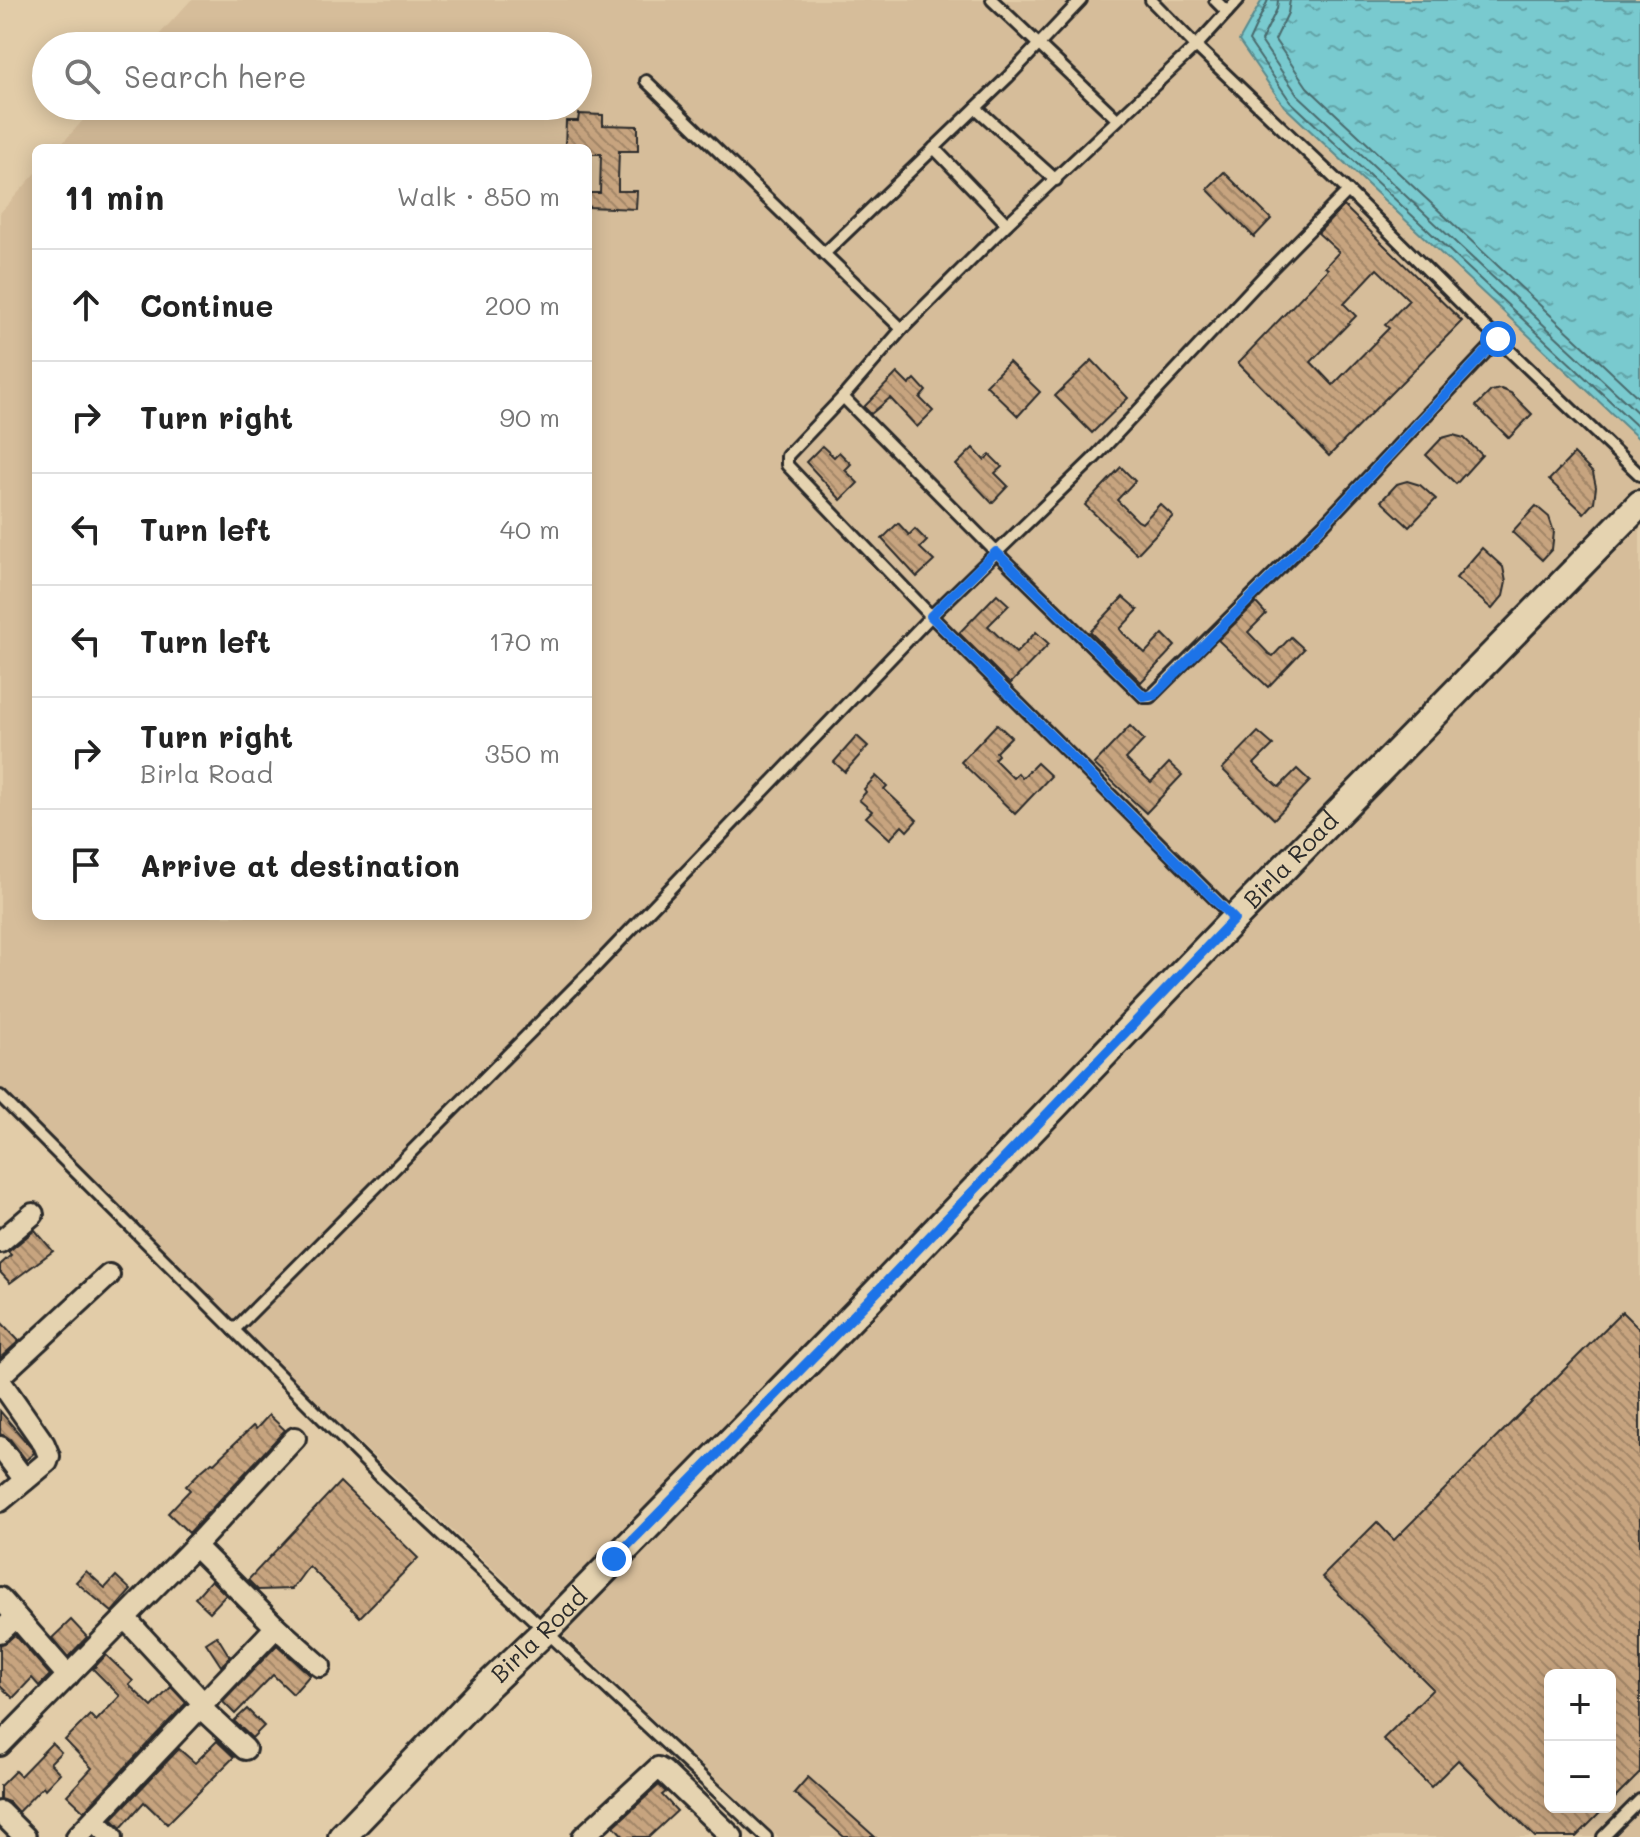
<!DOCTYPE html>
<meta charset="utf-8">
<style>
:root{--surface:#fff;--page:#f2f2f2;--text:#222;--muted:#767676;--line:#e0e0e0}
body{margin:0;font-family:Mali,sans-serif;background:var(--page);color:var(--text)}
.controls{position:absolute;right:24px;bottom:24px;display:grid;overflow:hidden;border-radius:12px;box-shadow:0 4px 20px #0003}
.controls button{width:72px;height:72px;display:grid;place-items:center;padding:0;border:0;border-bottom:2px solid var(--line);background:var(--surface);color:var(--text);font:40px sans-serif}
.stop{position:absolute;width:24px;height:24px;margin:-18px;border:6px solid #1a73e8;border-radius:50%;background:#fff}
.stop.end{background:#1a73e8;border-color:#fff;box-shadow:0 2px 8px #0008}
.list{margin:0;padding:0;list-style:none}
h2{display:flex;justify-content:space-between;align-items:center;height:104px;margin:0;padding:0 32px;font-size:34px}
h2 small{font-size:26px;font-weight:400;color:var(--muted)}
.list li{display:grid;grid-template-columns:52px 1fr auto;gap:24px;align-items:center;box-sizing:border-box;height:112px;padding:0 32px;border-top:2px solid var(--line)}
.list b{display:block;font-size:30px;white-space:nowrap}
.list p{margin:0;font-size:26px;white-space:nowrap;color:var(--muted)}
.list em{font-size:26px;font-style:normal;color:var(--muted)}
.icon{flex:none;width:44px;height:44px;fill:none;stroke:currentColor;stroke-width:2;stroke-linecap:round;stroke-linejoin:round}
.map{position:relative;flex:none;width:1640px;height:1837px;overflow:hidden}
.search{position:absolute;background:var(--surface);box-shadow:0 4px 20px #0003;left:32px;top:32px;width:560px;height:88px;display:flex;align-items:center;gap:20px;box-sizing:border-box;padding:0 28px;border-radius:44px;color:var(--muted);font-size:30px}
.panel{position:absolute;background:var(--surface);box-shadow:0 4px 20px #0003;left:32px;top:144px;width:560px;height:776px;border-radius:12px}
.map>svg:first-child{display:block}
</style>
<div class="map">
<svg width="1640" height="1837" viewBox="0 0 1640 1837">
<defs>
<pattern id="water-ripples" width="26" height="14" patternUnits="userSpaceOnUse" patternTransform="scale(2)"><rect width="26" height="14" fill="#79cacf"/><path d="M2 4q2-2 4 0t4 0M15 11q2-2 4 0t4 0" fill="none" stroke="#63a4a8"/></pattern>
<pattern id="building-back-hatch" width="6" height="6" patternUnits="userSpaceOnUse" patternTransform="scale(2)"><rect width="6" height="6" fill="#c7a47f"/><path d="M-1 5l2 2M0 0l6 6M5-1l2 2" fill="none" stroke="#a28668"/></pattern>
</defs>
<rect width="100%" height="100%" fill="#e2cca8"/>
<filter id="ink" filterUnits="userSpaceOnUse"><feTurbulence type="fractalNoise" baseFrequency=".0125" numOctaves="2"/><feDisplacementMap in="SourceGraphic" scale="16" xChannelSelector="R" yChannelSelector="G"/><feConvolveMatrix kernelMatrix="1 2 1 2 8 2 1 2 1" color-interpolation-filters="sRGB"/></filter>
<g filter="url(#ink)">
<path fill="#d6bd9a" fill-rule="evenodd" d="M191,0H1640V1837H778L0,1105V213L36,173V916H588V148H58L96,106H578V46H149ZM1550,1675H1610V1807H1550Z"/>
<polygon fill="url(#water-ripples)" stroke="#5a8a8d" stroke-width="2" points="1262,0 1640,0 1640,440 1284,106 1239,41"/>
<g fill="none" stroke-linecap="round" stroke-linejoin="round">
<g stroke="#4a6b6d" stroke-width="2">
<polyline points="1268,0 1249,41 1290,101 1640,429"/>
<polyline points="1278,0 1277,9 1261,41 1297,94 1640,415"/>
<polyline points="1290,0 1288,13 1275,40 1307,87 1640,399"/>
</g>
</g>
<g fill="url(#building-back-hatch)" stroke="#2b2b2b" stroke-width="2" fill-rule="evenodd">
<polygon points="579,114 603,115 603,125 638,126 638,151 619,151 618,180 618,191 637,191 636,209 588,207 588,193 600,193 601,154 588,154 588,148 565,148 566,121 578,121"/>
<polygon points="1224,172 1271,219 1254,237 1207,189"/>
<path d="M1344,206L1462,321L1329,456L1238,363L1328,269L1325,267L1339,252L1318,233ZM1377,269L1409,300L1385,325L1389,328L1333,385L1311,362L1356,316L1344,304Z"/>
<polygon points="1092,360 1128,398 1092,433 1055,396"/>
<polygon points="1009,362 1040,392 1018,416 986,385"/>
<polygon points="897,373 909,385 915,379 926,391 920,398 933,411 917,427 890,398 871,414 864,407"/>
<polygon points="1501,389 1511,393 1532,414 1509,438 1476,406 1491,391"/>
<polygon points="1453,435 1464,438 1482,455 1456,484 1426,455 1442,438"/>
<polygon points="822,446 834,457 839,452 851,464 845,470 858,483 841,500 806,462"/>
<polygon points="973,448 984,460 990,455 1002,467 995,473 1008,486 992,503 956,465"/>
<polygon points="1574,454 1593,473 1596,487 1594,502 1584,513 1549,480"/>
<polygon points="1121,467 1135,481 1117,500 1138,521 1142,523 1160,504 1173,516 1137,554 1085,505"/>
<polygon points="1407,481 1420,485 1436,499 1409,527 1381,501 1397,484"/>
<polygon points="1536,506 1549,517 1554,532 1552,549 1542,560 1512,532"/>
<polygon points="898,523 909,535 915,529 927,541 920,548 934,561 917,577 882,539"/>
<polygon points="1482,548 1503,567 1506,582 1503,596 1492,609 1456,578"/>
<polygon points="997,594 1009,605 988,626 1016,653 1036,632 1049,644 1010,684 959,633"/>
<polygon points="1123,597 1138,610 1120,629 1123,633 1145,653 1163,634 1175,646 1141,682 1090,632"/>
<polygon points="1256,603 1266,614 1248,632 1269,654 1273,656 1291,637 1304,649 1268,687 1218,640"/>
<polygon points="997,724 1011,737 996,752 998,755 994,759 1013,778 1018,773 1022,778 1037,763 1051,776 1015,814 961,762"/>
<polygon points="1130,726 1144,740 1126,759 1130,763 1151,782 1169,763 1182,775 1146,813 1094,764"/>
<polygon points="1258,732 1273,745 1254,764 1276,785 1279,787 1297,769 1310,781 1274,819 1222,769"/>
<polygon points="857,736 868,746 845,772 834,762"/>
<polygon points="876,776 887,786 884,789 917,820 907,831 902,826 890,839 866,817 872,811 859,800 866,792 864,789"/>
<polygon points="35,1230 53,1251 10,1283 0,1272 0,1265 11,1255 8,1252"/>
<polygon points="1622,1312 1640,1330 1640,1773 1610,1803 1610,1675 1550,1675 1550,1807 1606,1807 1576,1837 1535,1837 1458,1760 1431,1787 1383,1739 1433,1689 1322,1577 1377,1522 1394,1540"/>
<polygon points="0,1321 19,1341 0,1358"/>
<polygon points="0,1411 33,1450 34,1453 26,1460 10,1439 0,1434"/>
<polygon points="269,1415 285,1430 189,1533 168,1513 190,1490 186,1486 199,1473 212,1462 214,1463 253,1426 256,1429"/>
<polygon points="340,1482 418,1558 360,1617 309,1566 292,1589 258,1590 248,1580"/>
<polygon points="86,1571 105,1588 116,1576 131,1590 112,1612 76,1582"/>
<polygon points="211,1580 226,1595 210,1612 195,1598"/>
<polygon points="71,1620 87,1637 68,1657 52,1638"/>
<polygon points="15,1635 50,1675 39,1686 32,1678 13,1698 0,1686 0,1645"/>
<polygon points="217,1636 230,1657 221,1666 206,1643"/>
<polygon points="277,1645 310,1675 293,1694 273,1675 235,1714 223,1702"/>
<polygon points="106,1655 133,1681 129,1685 152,1707 171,1687 186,1703 84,1811 67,1795 92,1768 65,1740 90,1715 96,1721 120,1696 93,1669"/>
<polygon points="247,1709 264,1726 252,1738 234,1721"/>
<polygon points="217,1741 234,1757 167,1824 144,1802 121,1828 112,1819 179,1749 195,1763"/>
<polygon points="52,1743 61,1752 50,1763 60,1773 45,1789 43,1786 18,1812 9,1802 0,1799 0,1786 15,1771 20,1776"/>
<polygon points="808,1777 875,1837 844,1837 794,1793"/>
<polygon points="659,1785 666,1792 662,1795 677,1811 649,1837 624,1837 614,1826"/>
</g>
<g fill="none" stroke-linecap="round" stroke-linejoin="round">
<g stroke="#2b2b2b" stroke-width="16">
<g id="service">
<polyline points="992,0 1117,119"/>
<polyline points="1151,0 1196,46 1007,224 902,329 843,397 996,552 1144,697 1150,697 1323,525 1498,339"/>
<polyline points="1215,0 1227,12"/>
<polyline points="1238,0 1196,46 1348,191"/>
<polyline points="646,81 902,329"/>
<polyline points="976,108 1056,180"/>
<polyline points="934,148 1007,224"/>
<polyline points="824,254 1008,77 1081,0"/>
<polyline points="843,397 787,456 787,465 931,616 1233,917"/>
<polyline points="0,1096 382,1478 766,1837"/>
<polyline points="234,1330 597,965 931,616 1094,458 1265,275 1348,191 1485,327 1640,475"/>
<polyline points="1603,1837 1640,1800"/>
</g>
</g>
<g stroke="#2b2b2b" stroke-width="26">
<g id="minor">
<polyline points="0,1242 33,1214"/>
<polyline points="0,1376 109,1275"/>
<polyline points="0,1381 44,1444 49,1456 47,1462 0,1501"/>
<polyline points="0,1447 25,1480"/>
<polyline points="0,1598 68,1676"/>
<polyline points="125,1618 204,1704"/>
<polyline points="276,1627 195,1546 295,1438"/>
<polyline points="0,1632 16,1617"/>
<polyline points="201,1708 245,1749"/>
<polyline points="0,1745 195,1546"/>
<polyline points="0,1812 25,1837"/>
<polyline points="94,1820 112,1837"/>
<polyline points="77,1837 276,1627 320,1666"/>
<polyline points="583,1837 658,1768 663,1771 732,1837"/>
</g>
</g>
<g stroke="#2b2b2b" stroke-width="32">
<g id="tertiary">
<path id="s1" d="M342,1837L481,1692L545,1631L867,1302L1234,919L1640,504"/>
</g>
</g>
<use href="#service" stroke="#e5d3b0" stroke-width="10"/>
<use href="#minor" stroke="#e5d3b0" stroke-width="20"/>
<use href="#tertiary" stroke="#e5d3b0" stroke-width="26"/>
</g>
</g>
<g fill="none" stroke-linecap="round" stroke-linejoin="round" filter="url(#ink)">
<polyline stroke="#1a73e8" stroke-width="10" points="614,1559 867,1302 1234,919 931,616 996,552 1144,697 1154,695 1323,525 1498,339"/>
</g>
<g text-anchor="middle" stroke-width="8" stroke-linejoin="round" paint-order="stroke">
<g font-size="24" fill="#2b2b2b" stroke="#e5d3b0">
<text dy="8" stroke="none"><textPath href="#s1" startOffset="1362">Birla Road</textPath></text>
<text dy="8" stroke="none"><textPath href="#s1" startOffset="282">Birla Road</textPath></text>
</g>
</g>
</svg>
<div class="controls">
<button>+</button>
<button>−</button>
</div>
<div class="stop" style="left:1498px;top:339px"></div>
<div class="stop end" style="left:614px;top:1559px"></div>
<div class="search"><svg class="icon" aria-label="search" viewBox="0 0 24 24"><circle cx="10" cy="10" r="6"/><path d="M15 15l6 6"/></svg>Search here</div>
<section class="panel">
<h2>11 min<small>Walk · 850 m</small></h2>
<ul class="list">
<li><svg class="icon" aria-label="ahead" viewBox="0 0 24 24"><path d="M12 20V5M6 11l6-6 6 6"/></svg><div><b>Continue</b></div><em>200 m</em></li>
<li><svg class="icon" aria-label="right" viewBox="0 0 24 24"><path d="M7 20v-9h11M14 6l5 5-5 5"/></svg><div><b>Turn right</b></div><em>90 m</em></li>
<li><svg class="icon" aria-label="left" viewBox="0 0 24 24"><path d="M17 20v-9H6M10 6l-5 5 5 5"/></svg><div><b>Turn left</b></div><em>40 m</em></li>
<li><svg class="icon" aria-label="left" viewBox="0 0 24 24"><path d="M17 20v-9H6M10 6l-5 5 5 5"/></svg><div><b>Turn left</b></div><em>170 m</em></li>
<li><svg class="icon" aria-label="right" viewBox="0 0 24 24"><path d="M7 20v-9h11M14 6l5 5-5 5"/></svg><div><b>Turn right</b><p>Birla Road</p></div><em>350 m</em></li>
<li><svg class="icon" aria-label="arrive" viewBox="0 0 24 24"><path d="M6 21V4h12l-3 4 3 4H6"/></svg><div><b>Arrive at destination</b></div></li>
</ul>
</section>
</div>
